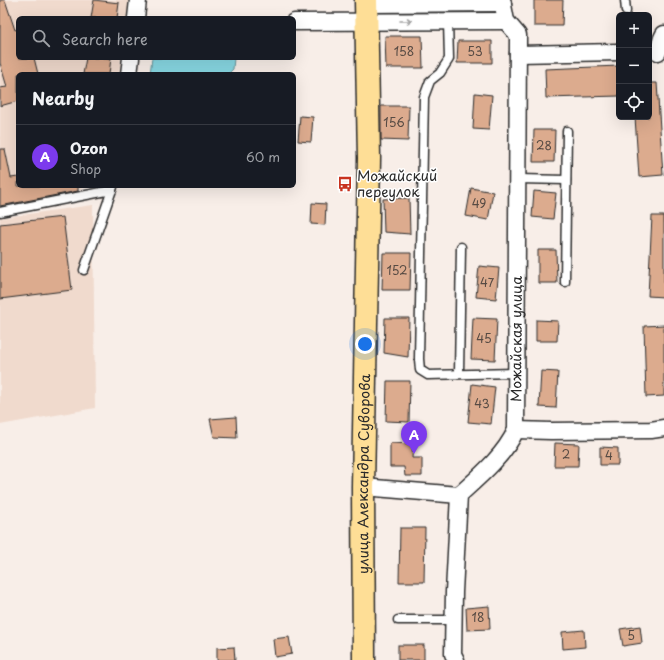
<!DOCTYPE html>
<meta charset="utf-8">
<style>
:root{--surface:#171b24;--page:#20242c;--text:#f1f3f6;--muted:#9ea1a6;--line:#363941;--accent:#7c3aed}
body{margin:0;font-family:"Playpen Sans",sans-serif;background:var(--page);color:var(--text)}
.controls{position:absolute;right:12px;top:12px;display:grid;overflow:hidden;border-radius:6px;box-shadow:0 4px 16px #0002}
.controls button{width:36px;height:36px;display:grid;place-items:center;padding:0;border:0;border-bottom:1px solid var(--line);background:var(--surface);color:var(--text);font:20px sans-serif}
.you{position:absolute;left:365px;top:344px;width:14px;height:14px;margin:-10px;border:3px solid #fff;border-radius:50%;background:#1a73e8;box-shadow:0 0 0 6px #1a73e833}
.badge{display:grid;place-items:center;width:26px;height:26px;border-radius:50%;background:var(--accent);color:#fff;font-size:13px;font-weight:700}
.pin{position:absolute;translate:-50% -33px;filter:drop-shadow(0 1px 2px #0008)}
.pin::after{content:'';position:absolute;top:21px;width:14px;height:12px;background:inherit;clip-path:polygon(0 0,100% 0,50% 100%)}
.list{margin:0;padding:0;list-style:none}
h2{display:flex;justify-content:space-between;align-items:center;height:52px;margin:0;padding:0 16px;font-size:17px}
h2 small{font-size:13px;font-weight:400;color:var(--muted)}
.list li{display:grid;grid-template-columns:26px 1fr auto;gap:12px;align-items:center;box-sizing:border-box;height:64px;padding:0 16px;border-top:1px solid var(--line)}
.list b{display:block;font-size:15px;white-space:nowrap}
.list p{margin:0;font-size:13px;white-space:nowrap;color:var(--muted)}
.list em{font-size:13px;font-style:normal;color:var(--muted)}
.icon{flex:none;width:22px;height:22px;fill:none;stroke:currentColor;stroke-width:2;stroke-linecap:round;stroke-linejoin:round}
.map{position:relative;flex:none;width:664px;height:660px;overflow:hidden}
.search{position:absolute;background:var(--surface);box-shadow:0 4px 16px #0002;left:16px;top:16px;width:280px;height:44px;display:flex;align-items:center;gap:10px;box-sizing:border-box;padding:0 14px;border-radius:6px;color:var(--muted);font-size:15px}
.panel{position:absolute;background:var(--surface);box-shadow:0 4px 16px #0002;left:16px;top:72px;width:280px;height:116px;border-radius:6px}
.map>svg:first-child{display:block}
</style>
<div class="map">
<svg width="664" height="660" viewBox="0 0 664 660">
<rect width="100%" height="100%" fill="#f8eee8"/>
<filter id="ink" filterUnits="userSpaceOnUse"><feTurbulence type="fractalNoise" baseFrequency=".025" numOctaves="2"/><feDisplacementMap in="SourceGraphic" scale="8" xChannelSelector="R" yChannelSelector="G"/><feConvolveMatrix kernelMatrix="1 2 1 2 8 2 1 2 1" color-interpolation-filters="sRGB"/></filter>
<g filter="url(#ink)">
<g fill="#f0dacd">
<polygon points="0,0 129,0 127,18 18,18 18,58 121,58 119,74 18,74 18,186 93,186 0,206"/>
<polygon points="93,205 95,408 0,425 0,218"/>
</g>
<polygon fill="#88d8e3" stroke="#639399" points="152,58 234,58 233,69 228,74 150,74"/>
<g fill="#dcab8e" stroke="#2b2b2b">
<polygon points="0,0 5,0 15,30 18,29 18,58 34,58 38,74 18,74 18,101 0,106 0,88 7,87 0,63"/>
<polygon points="94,0 119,3 117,18 91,18"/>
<polygon points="534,0 563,0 562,26 534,26"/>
<polygon points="385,36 422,36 423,68 386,68"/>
<polygon points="458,41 492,41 492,63 457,63"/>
<polygon points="86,58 111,58 109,74 83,74"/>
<polygon points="619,66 619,96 546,98 545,69"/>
<polygon points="649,83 657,83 663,175 639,177 635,117 649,117"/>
<polygon points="475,93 492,95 489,130 473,129"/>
<polygon points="381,106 409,106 408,141 381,140"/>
<polygon points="300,116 313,117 311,142 298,141"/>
<polygon points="534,130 555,130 554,162 533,162"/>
<polygon points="0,149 5,149 11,178 18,177 18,186 78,186 78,191 0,206"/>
<polygon points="471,188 493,192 488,220 466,216"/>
<polygon points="534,191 556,193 553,219 532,217"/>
<polygon points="409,198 410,234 384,232 383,199"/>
<polygon points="312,203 326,204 325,225 311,224"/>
<polygon points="652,216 664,216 664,297 648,296"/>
<polygon points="63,217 72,290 0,299 0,224"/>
<polygon points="538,250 556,250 557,283 538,283"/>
<polygon points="383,253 411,253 410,290 382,290"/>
<polygon points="479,266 499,268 496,299 476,297"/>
<polygon points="385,318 409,318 408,357 384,353"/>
<polygon points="473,318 497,319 495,360 471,359"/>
<polygon points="536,320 558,321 557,341 536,341"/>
<polygon points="664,325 664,396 646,397 644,326"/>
<polygon points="541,371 558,372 556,408 539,407"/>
<polygon points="387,381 410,381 409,422 386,421"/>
<polygon points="472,384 495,387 491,424 468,422"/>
<polygon points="236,417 237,438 214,437 210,419"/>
<polygon points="390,443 413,444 412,458 422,458 422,476 405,476 404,467 390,467"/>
<polygon points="555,443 579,444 578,466 554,466"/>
<polygon points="600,447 618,448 618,465 600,465"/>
<polygon points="400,528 425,528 424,582 399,582"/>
<polygon points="489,606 490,629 467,630 466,608"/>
<polygon points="640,626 642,643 623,646 620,629"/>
<polygon points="584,630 585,647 563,649 562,632"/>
<polygon points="289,637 292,654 275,657 273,639"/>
<rect x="398" y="645" width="26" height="15"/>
<polygon points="234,647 235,660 217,660 217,648"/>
</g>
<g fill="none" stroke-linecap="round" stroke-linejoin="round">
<g stroke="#2b2b2b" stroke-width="11">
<g id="service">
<polyline points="625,0 626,11"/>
<polyline points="448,21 449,59 440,73 430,81 424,97 419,359 420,370 428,375 517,373"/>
<polyline points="518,179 566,180"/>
<polyline points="0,212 112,190"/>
<polyline points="84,270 113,187"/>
<polyline points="565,282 567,131"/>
<polyline points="459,374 461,247"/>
<polyline points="398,620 454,620"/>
</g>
</g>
<g stroke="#2b2b2b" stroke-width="19">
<g id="minor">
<polyline points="366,4 503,3"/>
<polyline points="136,18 138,0"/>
<polyline points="294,22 506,21"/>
<polyline points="658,52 662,38 664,34"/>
<polyline points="518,54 619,52"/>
<polyline points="129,74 131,58"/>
<polyline points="516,430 551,431 651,430 664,428"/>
<polyline points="363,487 459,495"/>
<path id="s1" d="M456,660L453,654L454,592L459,495C480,476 504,456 516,430L518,35L506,21L502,0"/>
</g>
</g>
<g stroke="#2b2b2b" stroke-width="25">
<g id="primary">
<path id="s2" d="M364,660L363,487L369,158L366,0"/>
</g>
</g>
<use href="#service" stroke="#fff" stroke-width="8"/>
<use href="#minor" stroke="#fff" stroke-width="16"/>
<use href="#primary" stroke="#fede96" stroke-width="22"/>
</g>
<defs><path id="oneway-shaft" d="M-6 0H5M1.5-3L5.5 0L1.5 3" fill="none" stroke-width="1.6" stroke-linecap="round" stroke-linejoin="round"/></defs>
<use stroke="#a0a0a0" href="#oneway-shaft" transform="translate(406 21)"/>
</g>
<defs>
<g id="bus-bare" transform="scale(1.2)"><path d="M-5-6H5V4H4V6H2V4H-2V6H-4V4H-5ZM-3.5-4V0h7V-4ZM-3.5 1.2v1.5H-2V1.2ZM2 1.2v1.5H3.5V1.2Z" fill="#c8321e" stroke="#fff" stroke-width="2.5" paint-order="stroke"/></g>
</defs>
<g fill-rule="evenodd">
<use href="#bus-bare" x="345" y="184"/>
</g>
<g text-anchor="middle" stroke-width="3" stroke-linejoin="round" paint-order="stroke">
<g font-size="12" fill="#574b44">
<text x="404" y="56">158</text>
<text x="475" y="56">53</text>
<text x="394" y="127">156</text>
<text x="544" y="150">28</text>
<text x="479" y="208">49</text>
<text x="397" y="275">152</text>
<text x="487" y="287">47</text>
<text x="484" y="343">45</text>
<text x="482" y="408">43</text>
<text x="566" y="459">2</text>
<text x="609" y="460">4</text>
<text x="478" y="622">18</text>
<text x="631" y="640">5</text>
</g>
<g font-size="14" fill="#2b2b2b" stroke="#fff" text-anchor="start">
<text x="357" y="181">Можайский<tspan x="357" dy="16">переулок</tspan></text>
</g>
<g font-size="14" fill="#2b2b2b" stroke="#fff">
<text dy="5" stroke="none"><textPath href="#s1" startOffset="344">Можайская улица</textPath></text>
<text dy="5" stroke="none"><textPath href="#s2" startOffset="186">улица Александра Суворова</textPath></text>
</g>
</g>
</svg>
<div class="controls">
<button>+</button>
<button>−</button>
<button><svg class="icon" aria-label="locate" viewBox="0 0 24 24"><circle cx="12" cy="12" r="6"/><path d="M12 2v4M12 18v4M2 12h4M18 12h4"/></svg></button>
</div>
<div class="you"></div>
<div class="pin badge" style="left:414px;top:454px">A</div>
<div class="search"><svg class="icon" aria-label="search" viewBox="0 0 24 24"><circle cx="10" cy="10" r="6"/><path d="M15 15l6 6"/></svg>Search here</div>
<section class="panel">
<h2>Nearby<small></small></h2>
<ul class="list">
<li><span class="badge">A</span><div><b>Ozon</b><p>Shop</p></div><em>60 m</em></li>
</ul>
</section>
</div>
